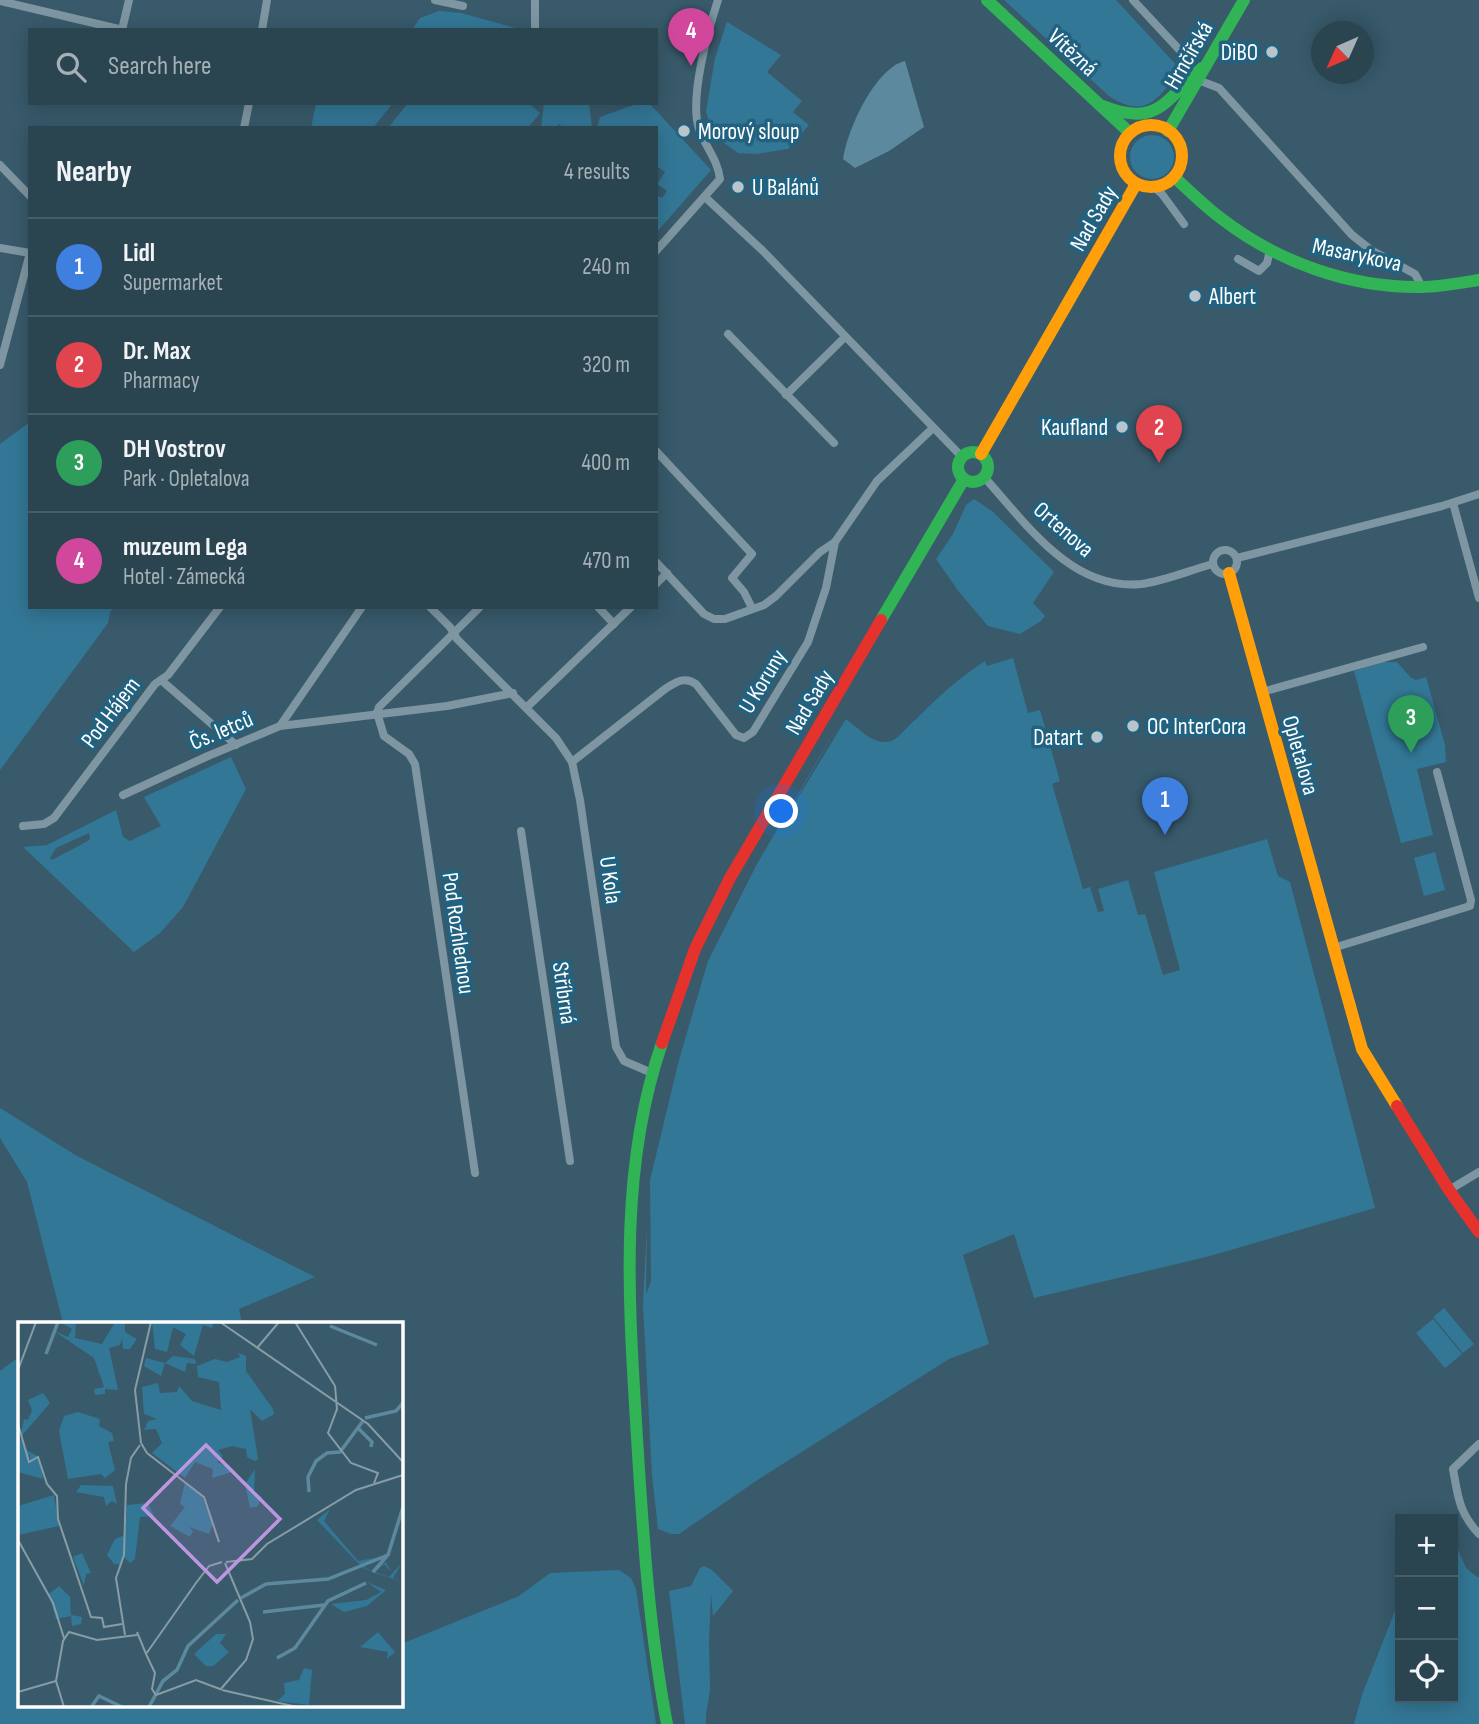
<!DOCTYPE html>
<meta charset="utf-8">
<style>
:root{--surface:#2a4450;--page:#364e5a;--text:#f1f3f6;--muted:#a5b0b7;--line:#465c67;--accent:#b9c5cb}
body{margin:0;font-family:"Sofia Sans Condensed",sans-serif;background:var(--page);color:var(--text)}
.controls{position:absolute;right:21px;bottom:21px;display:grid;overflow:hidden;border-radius:0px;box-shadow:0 4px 18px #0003}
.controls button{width:63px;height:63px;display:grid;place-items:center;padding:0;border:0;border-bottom:2px solid var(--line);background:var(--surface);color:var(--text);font:35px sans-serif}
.compass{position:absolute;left:1311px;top:21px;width:63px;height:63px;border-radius:50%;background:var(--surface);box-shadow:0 4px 18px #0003;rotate:225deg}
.you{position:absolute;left:782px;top:812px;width:24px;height:24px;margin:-18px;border:5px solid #fff;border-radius:50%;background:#1a73e8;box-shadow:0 0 0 10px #1a73e833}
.badge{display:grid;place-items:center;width:46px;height:46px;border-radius:50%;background:var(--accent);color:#fff;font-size:23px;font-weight:700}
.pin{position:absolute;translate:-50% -58px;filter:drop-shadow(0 2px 4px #0008)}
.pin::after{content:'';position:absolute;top:37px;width:24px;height:21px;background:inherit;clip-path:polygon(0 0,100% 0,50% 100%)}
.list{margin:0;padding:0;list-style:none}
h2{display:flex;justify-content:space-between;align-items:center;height:91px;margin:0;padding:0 28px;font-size:30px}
h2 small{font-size:23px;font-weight:400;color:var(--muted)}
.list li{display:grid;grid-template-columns:46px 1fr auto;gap:21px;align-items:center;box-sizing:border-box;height:98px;padding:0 28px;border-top:2px solid var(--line)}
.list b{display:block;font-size:26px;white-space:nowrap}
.list p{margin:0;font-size:23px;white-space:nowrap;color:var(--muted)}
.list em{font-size:23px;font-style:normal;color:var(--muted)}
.icon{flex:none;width:38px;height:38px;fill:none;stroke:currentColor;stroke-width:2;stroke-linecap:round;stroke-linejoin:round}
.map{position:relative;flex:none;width:1479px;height:1724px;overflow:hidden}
.search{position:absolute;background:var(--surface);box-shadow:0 4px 18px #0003;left:28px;top:28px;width:630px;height:77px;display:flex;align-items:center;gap:18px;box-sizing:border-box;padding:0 24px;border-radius:0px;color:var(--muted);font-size:26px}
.panel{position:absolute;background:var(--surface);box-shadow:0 4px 18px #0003;left:28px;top:126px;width:630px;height:483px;border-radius:0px}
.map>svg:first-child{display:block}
</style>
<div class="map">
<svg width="1479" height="1724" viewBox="0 0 1479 1724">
<rect width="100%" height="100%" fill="#385a6b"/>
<g fill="#337796" fill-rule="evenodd">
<path d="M1004,0H1116L1180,69C1160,97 1146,121 1109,96Z"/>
<polygon points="439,11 461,13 523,30 412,30 420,18"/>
<polygon points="727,22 781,55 767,72 802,101 793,112 809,125 788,149 756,154 738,153 713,135 706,111 715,58"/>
<polygon points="316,103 393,103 373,128 311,128"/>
<polygon points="408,103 529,103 540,113 528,128 388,128"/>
<polygon points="544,103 589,103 592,128 564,128 559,124 555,128 541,128"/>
<polygon points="639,103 649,103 711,170 656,233 656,195 662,198 667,191 657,184 665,172 656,166 656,128 597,128 600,117"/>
<circle cx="1152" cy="157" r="22"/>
<polygon points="30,422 30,607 116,607 110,612 108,623 0,770 0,444"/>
<polygon points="974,499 992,511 1054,572 1033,603 1045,616 1041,621 1020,634 988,626 959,592 936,559 953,534 966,505"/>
<path d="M1013,658L1028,713L1040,710L1060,781L1052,784L1083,889L1090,887L1098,912L1104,911L1098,889L1128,880L1138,915L1145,914L1163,975L1180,970L1154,872L1267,839L1278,876L1290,882L1375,1208L1210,1256L1034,1298L1014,1234L963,1255L989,1344L949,1359L759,1479L679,1534H671L658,1529L652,1475L643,1306L647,1224L646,1294L651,1281L650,1180L679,1060L708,961L757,864L841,720L783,822L846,719C861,730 880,752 898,737C926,709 951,683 985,661L987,666Z"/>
<polygon points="1382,662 1397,662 1410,677 1416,680 1426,677 1445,745 1446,762 1417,769 1433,835 1401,843 1354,671"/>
<path d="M231,757L246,789L183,907L160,933L134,952L23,847L47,845L116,810L123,837L130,841L161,826L144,797ZM89,833L90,839C82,845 63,854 52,860L50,858L56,848Z"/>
<polygon points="1435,852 1445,890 1424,896 1414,858"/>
<polygon points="0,1108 77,1156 315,1277 239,1309 242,1323 63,1323 27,1182 0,1138"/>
<polygon points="1444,1308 1474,1344 1463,1353 1433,1317"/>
<polygon points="1433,1319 1462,1354 1445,1368 1416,1333"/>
<polygon points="16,1359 19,1361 19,1705 401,1705 401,1644 519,1596 550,1573 619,1570 631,1578 636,1589 656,1724 0,1724 0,1371"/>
<polygon points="1453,1538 1466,1568 1477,1577 1479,1577 1479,1724 1354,1724 1362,1695 1400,1598 1400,1698 1453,1698"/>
<polygon points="704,1566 712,1570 733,1591 713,1616 711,1594 709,1641 710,1690 706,1715 706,1724 685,1724 669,1591 691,1586 700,1568"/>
</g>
<path fill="#5d899e" d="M905,61L924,127L889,151L855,168L843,159C847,130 875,68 905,61Z"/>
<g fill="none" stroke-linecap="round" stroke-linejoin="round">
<g stroke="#7e96a1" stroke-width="8">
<polyline points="435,0 463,6"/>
<polyline points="1133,0 1187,58"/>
<polyline points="0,1 123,30"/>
<polyline points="535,27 535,0"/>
<polyline points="122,30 129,0"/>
<polyline points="262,30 267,0"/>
<polyline points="1198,80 1219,88 1352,235 1371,250 1415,274 1422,287"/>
<polyline points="244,128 249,103"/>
<polyline points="0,165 30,196"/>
<polyline points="1154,187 1162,194 1184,224"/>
<polyline points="705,197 762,250 962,457"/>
<polyline points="0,248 30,253"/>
<path d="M656,251L720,179C718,160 705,146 699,129C689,99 708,30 718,0"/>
<polyline points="1238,259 1259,271 1267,263 1270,250"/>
<polyline points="728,334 834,443"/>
<polyline points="0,365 30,253"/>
<polyline points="786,395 845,337"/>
<polyline points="656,451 752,554 732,578 744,592 752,608"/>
<path d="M984,477C1025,522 1071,591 1141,584C1165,581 1190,570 1213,564"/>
<polyline points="1453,503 1479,598"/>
<circle cx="1225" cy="562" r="12"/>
<polyline points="1237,558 1442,506 1479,494"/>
<polyline points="656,562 704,614 714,619 725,619 764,605 776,596 820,552 835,542 877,481 933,428"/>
<polyline points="656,584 667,573"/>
<polyline points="430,607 450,627 457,639 556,738 572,762 580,800 616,1047 624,1061 652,1073"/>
<polyline points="598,607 614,624"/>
<polyline points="161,680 236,745"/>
<polyline points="1262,692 1423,647"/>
<polyline points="527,707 631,607"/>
<polyline points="377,713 384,736 409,754 415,764 475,1173"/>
<polyline points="377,713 379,707 480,607"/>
<polyline points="280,726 447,706 513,693"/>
<path d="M572,762L665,689C676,682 684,676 696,684L736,735L744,738L753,732L808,642L826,588L835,542"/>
<polyline points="123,795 208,756 280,726 362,607"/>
<polyline points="23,826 44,824 54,818 155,684 168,675 220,607"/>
<polyline points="521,831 570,1161"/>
<polyline points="1333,948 1470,906 1471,900 1437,772"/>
<polyline points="1449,1190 1479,1172"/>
<path d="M1479,1444L1453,1469C1458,1497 1459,1513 1479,1534"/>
</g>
<g stroke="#30b455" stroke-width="12">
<polyline points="987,0 1130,133"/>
<path d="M1103,106C1158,128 1165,100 1202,68"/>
<polyline points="1168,131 1244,0"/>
<path d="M1174,177C1190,191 1205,207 1222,219C1278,262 1350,288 1421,287C1440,287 1460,283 1479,280"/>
<circle cx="973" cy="467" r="15"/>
<polyline points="881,620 964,479"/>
<path d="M662,1043C618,1171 629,1305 637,1438C643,1534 649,1630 667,1724"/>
</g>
<g stroke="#ff9f0a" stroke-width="12">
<circle cx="1151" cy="156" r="31"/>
<polyline points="981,454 1136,184"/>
<polyline points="1229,573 1362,1049 1397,1106"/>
</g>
<g stroke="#e5322d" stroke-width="12">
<polyline points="662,1043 695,949 730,878 881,620"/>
<polyline points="1397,1106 1449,1190 1479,1232"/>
</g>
</g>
<g fill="#b9c5cb" stroke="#226281" stroke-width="2.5">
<circle cx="1272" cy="52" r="7"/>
<circle cx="684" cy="131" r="7"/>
<circle cx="738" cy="187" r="7"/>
<circle cx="1195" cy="296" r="7"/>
<circle cx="1122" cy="427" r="7"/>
<circle cx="1133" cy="726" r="7"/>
<circle cx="1097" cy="737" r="7"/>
</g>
<g text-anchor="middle" stroke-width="7" stroke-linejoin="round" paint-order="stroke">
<g font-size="23" fill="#fff" stroke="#226281">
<text transform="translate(1073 52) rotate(43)" y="8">Vítězná</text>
<text transform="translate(1188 55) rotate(-60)" y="8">Hrnčířská</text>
<text transform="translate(1093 218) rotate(-60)" y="8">Nad Sady</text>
<text transform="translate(1357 254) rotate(12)" y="8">Masarykova</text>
<text transform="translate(1064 529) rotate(41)" y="8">Ortenova</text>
<text transform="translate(762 681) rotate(-59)" y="8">U Koruny</text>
<text transform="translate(809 702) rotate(-59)" y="8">Nad Sady</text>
<text transform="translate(110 712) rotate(-53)" y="8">Pod Hájem</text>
<text transform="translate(221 730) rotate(-23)" y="8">Čs. letců</text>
<text transform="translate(1301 755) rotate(74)" y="8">Opletalova</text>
<text transform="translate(611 880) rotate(82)" y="8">U Kola</text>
<text transform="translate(459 933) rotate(82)" y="8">Pod Rozhlednou</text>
<text transform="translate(565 993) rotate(82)" y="8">Stříbrná</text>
</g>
<g font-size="23" fill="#fff" stroke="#226281" text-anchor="start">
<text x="1258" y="60" text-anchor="end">DiBO</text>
<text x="698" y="139">Morový sloup</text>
<text x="752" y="195">U Balánů</text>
<text x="1209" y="304">Albert</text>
<text x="1108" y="435" text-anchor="end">Kaufland</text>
<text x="1147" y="734">OC InterCora</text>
<text x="1083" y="745" text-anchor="end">Datart</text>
</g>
</g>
<g transform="translate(18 1322)">
<rect width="385" height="385" fill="#385a6b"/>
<path d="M42,0H58L57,16L84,22L97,0H107V10L119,17L112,27H105L104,17L102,23L91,26L100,68L87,67V72L77,73L76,67L86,65L76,36L36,9L50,15L54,7ZM134,0H196L194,6L185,3L176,34L162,23L168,12L155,5L149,30L137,27ZM220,31L228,34V49L255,87L256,92L244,99L232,87L240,137L237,139L229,135L228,127L214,124L200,128L205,134L199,140L217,149L194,156L195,147L177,140L167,156L134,131L144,121L138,107L126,108L130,99L139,97L126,92L124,65L140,61L142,71L159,70L161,64L174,79L203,88L201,60L180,55L179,44L197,37L209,40L222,35ZM155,34L177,37L178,42L169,41L167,50L147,41L143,54L126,44L128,36L147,41ZM25,71L32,81L2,116L6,97L10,98L14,88L10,78ZM60,90L82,97L81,104L94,111L96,119L90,120L97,148L87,156L83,152L50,157L41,109L46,94ZM0,113L11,131V142L12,134L10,129L21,135L25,157L0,150ZM237,147L236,170L244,175L239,185H232L227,162ZM167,160L184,174L195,202L191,212L171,205L175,209L172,215L152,204L167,185L162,182ZM63,163L95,164L99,182L94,179L88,184L86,175L58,170ZM36,173L41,204L0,213V184ZM130,181L136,194L122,195L117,237L112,241L106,235L104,243L96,242L89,233L97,217L107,213L109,183ZM312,187L306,199L340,239L367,234L345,244L353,249L368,240L373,250L366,242L357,250L371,255L384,241L375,256L385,260L354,250L346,246L338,239L299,198ZM64,231L73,251L68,252L66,264L55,235ZM349,260L368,268L349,284L326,290L313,282L348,278L363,270ZM41,264L52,275L53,293L64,295L63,302L54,304L53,294L38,297L31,272ZM360,310L377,330L369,337L370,330L342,325ZM198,312H208L202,321L211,330L195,344H188L176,332ZM286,346L294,348L291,383L259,379L267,372L266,361L281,358Z" fill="#337796"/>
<path fill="none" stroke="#5d899e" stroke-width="3.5" d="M312,4L359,23M28,32L40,0M347,96L378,89L385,81M340,106L354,120L353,125M291,170L290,155L298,139L309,131L322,130L345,99M355,250L369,234M223,276L248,262L310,257L370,233L385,185M245,290L306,283M259,336L277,326L310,279L348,261M73,385L81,374L104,385M131,385L145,359L159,348L170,324L220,278"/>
<path fill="none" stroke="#889ca6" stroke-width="2" d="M202,0L350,102L385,140M277,0L317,64L319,87L310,111L333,141L360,151L356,161M239,26L261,0M0,48L18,0M0,102L11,140L20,135L29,162L39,174L40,197L73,295L84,296L86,305L104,302M123,121L129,131L186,175L201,220M123,121L117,68L133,0M0,218L35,281L46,316M208,240L234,237L249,222L338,168L385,153M178,261L191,244L204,240M119,310L128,332L178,261M107,313L98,256L106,233L108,162L113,136L122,123M128,332L137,351L134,367L138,373L178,358L202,367M38,359L46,385M202,368L228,338L235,317L232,300L207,241M204,368L279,385M0,370L38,359L45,319L51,310L79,318L119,313"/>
<path fill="#bd96df" fill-opacity="0.15" stroke="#bd96df" stroke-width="3.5" d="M188,123L262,197L199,260L125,186Z"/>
<rect width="385" height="385" fill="none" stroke="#fff" stroke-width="3.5"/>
</g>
</svg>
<div class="controls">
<button>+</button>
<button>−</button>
<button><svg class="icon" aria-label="locate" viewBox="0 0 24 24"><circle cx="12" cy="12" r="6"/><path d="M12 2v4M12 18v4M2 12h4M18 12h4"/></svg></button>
</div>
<svg class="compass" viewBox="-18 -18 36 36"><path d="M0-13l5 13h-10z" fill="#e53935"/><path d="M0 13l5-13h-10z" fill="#a5b0b7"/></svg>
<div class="you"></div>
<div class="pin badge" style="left:1165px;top:835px;background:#3f7fe0">1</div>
<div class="pin badge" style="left:1159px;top:463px;background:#e0444e">2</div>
<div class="pin badge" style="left:1411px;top:753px;background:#2e9e5b">3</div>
<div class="pin badge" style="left:691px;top:66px;background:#d1479c">4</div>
<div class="search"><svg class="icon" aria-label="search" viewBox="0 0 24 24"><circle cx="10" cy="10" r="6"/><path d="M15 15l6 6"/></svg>Search here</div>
<section class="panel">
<h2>Nearby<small>4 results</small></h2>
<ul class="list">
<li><span class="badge" style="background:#3f7fe0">1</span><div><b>Lidl</b><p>Supermarket</p></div><em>240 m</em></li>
<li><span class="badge" style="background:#e0444e">2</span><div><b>Dr. Max</b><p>Pharmacy</p></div><em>320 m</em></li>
<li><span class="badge" style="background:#2e9e5b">3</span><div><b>DH Vostrov</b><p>Park · Opletalova</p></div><em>400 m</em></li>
<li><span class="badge" style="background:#d1479c">4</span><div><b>muzeum Lega</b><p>Hotel · Zámecká</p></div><em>470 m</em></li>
</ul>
</section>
</div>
